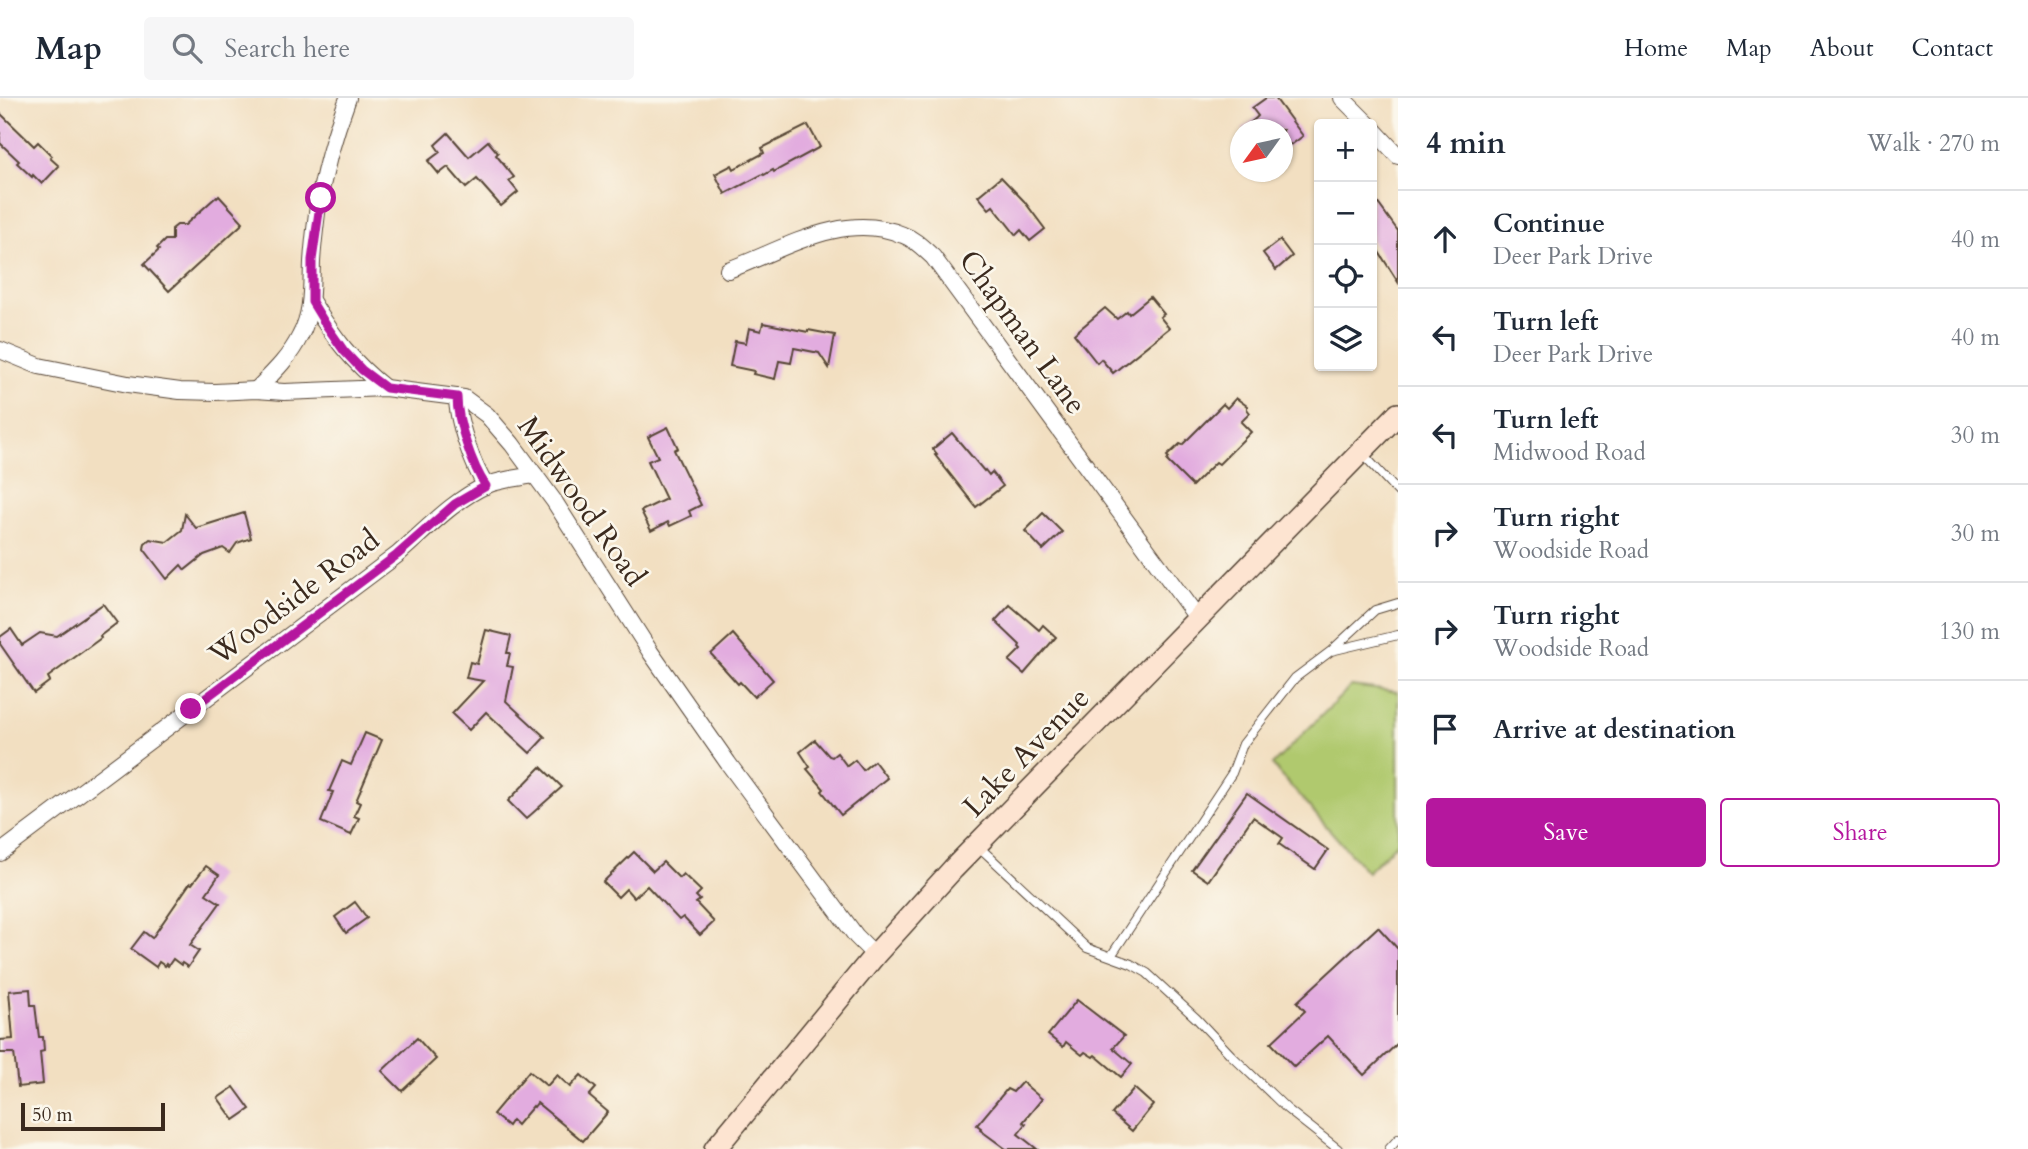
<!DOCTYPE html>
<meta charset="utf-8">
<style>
:root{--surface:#fff;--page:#f6f6f7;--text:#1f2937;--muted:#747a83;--line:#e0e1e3;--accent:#b5179e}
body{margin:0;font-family:Cardo,serif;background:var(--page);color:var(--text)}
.controls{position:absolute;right:21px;top:21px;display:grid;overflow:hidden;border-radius:7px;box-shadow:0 2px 5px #0004}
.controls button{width:63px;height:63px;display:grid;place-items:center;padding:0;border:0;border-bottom:2px solid var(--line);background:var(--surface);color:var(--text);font:35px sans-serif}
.compass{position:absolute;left:1230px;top:21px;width:63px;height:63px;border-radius:50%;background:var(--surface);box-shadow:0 2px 5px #0004;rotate:237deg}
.scale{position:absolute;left:21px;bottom:18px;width:144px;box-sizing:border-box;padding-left:7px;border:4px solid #3b2a1e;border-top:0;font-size:19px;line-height:24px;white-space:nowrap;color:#3b2a1e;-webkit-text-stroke:5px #fbf7ec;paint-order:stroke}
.stop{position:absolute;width:21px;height:21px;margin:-16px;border:5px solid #b5179e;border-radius:50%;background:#fff}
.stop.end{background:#b5179e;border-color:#fff;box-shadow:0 2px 7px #0008}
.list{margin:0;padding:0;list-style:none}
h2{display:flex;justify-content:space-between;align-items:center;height:91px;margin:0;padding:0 28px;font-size:30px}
h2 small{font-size:23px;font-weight:400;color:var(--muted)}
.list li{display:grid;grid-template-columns:46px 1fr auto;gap:21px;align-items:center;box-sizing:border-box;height:98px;padding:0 28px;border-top:2px solid var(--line)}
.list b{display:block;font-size:26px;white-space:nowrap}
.list p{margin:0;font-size:23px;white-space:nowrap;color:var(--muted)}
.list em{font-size:23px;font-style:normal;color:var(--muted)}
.actions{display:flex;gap:14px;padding:21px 28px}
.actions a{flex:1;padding:16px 0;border:2px solid var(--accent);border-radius:7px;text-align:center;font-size:24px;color:var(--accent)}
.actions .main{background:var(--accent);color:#fff}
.icon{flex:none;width:38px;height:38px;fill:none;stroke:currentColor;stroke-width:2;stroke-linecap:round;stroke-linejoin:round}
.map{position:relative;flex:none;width:1398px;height:1051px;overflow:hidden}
header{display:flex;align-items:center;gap:42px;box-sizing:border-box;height:98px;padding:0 35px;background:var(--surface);border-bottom:2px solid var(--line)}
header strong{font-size:33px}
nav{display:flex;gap:38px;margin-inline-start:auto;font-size:24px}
.search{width:490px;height:63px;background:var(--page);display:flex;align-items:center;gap:18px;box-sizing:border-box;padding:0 24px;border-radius:7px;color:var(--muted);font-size:26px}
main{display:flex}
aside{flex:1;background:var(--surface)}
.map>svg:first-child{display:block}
</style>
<header>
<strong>Map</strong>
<div class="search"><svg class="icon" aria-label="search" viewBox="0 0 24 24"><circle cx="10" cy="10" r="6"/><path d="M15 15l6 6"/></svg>Search here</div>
<nav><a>Home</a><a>Map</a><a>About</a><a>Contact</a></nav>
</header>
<main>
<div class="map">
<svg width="1398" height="1051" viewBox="0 0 1398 1051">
<rect width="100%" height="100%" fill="#fbf7ec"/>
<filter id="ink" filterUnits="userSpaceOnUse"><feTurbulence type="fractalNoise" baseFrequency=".0143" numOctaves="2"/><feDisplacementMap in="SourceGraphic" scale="14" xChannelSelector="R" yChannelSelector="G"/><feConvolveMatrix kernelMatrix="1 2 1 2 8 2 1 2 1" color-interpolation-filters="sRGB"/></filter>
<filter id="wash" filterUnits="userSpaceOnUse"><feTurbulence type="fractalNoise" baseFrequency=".00686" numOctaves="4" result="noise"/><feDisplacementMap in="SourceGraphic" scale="28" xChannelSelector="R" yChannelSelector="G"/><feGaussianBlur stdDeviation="1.57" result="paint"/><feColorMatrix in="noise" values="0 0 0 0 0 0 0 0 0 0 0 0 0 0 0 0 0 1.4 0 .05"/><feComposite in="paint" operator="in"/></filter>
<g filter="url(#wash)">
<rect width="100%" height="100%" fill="#f2dfc1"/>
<polygon fill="#b0c96e" stroke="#767a46" stroke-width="2" points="1351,588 1398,594 1398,744 1367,774 1272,667"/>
<g id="blocks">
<g fill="#e2acdf">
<polygon points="1266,0 1275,0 1303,38 1291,47 1290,46 1283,51 1283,32 1242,32 1256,20 1258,18 1252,10"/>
<polygon points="0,15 34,48 38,44 52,58 50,60 59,68 42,86 33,77 32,79 17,65 19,63 0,45"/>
<polygon points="808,27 820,49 774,74 773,72 764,77 763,76 725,96 715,76 732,67 734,71 764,55 762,50"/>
<polygon points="448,35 469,59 488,43 498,55 496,57 514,79 509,83 518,94 501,108 477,81 466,90 448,69 439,76 428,63 440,54 435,47"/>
<polygon points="1001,79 1024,103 1045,131 1030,143 1021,132 1016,137 993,108 989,111 978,98"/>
<polygon points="1372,97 1398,133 1398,184 1372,143"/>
<polygon points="219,98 243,124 241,127 169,193 144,166 159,152 157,150 165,142 172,142 172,131 177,127 185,127 216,99 217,100"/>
<polygon points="1280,142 1292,158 1276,172 1263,155"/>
<polygon points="1150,199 1164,216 1160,219 1169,230 1113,275 1101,261 1097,265 1074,236 1105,210 1117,221 1127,213 1129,216"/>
<polygon points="763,225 808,234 808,232 835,237 829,270 819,255 794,250 791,265 779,263 775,281 753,276 754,273 730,268 735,243 746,245 749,230 761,233"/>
<polygon points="1236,300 1247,308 1247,311 1250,315 1241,324 1251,334 1219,366 1216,364 1192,388 1167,363 1169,360 1167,358 1180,346 1182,347 1223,306 1227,310"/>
<polygon points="668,329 678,350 674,352 701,407 689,413 691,418 670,428 668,424 651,433 641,413 666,401 648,363 658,359 648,339"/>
<polygon points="952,335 984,373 985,372 989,377 992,374 1003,388 976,409 935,357 937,356 933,351"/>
<polygon points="244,415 251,440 237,445 230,455 223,450 204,457 185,472 181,467 167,481 144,451 145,445 150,441 167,444 182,432 185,416 196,430"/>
<polygon points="1043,415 1062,434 1043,452 1025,433"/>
<polygon points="103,506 117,525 100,538 101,540 48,579 50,583 34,595 0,546 0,539 11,531 22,547 40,535 57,538"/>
<polygon points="1010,507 1039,532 1043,527 1056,539 1024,576 1009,563 1021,551 1019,549 1020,547 995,523"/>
<polygon points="486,532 511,538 507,555 510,555 507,568 513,569 506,603 545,639 530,655 486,614 469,632 452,616 483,583 466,580 470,564 477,566"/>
<polygon points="733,536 773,582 754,599 740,584 738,586 711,556"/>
<polygon points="365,635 382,642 356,703 360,705 354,718 359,720 351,737 321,724 333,694 329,693 342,663 351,667"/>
<polygon points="815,642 829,658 832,659 837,655 847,668 855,662 863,672 874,663 887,680 841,717 822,693 824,691 807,671 810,669 800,654"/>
<polygon points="541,669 562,689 526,721 508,703"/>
<polygon points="1247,695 1328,752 1315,771 1279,746 1283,740 1253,719 1208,783 1192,772"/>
<polygon points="634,754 653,773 663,764 679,780 683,776 701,793 696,798 700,802 696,805 714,824 700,837 683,819 679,822 647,788 634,800 626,791 618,799 603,784"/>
<polygon points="206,768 219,777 206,796 220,805 190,847 199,853 188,869 182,865 181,867 173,861 168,868 166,866 165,868 159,864 156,869 131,851 144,834 152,840 190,785 192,786"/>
<polygon points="355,804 367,820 346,835 335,819"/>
<polygon points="1378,829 1398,851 1398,945 1364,977 1328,938 1294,969 1271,945 1305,913 1297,904"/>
<polygon points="30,891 31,907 35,907 39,939 43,939 44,953 40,954 43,986 18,989 14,955 0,955 0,942 13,941 9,893"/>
<polygon points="1077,902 1124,938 1113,950 1132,966 1121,979 1095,957 1093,959 1085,954 1082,957 1066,944 1063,949 1048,937"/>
<polygon points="417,940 436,961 402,993 382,973"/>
<polygon points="529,973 547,988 557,977 570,989 581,977 596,990 589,998 608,1014 583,1043 537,1005 534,1009 533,1008 517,1027 512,1022 508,1028 493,1016"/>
<polygon points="1022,984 1042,1001 1023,1024 1026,1026 1018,1036 1037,1051 1006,1051 980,1032 981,1030 977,1027 1007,991 1013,994"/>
<polygon points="234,989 250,1011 234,1022 218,1000"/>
<polygon points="1134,990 1153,1007 1132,1033 1112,1016"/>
</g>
</g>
</g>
<g filter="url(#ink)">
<use href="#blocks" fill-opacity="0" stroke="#564536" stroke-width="2"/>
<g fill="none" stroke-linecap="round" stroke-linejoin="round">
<g stroke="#564536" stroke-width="10">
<g id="service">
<polyline points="1361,354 1398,394"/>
<polyline points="1333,551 1375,512 1398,505"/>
<polyline points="977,747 1087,850 1131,866 1147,875 1197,921 1231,957 1287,1011 1338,1051"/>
<polyline points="1111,858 1232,675 1243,646 1295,580 1331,553 1398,537"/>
<polyline points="1389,1051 1398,1041"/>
</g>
</g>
<g stroke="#564536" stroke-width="18">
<g id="minor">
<polyline points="1342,0 1368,26"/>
<polyline points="1372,30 1398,58"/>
<path d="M728,172C783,152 843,112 903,137C915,141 924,151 933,159L1198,521"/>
<path d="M312,204C334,240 352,264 385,290"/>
<polyline points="0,252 39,268 128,286 180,293 215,294 256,292 284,294 385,290 464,300 487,317 512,346 554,403 651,555 728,665 856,838 875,857"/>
<path d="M256,292C272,276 290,259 300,238C313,214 311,190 312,164C313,148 315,131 317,115C323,76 334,37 348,0"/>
<path d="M457,299C457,323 473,368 486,388"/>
<path d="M0,755L397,457C425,433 453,402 487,387C503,381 519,380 535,377"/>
</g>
</g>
<g stroke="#564536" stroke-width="24">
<polyline id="secondary" points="715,1051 875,857 953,771 1398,316"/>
</g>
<use href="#service" stroke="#fff" stroke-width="8"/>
<use href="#minor" stroke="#fff" stroke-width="16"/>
<use href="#secondary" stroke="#fde4d1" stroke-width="21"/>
</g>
</g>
<g fill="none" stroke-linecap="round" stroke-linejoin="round" filter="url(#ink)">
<path stroke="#b5179e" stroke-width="9" d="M191,611L397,457L455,406L486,388C472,368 457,323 457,299L386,290L362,272L344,253L326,227L312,204V162L321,100"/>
</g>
<g text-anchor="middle" stroke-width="5" stroke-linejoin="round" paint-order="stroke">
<g font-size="30" fill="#3b2a1e" stroke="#fbf7ec">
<text transform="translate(1023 234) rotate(54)" y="10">Chapman Lane</text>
<text transform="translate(582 403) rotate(55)" y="10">Midwood Road</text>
<text transform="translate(294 499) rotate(-37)" y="10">Woodside Road</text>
<text transform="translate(1026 654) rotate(-46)" y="10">Lake Avenue</text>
</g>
</g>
</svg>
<div class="controls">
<button>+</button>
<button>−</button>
<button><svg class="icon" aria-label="locate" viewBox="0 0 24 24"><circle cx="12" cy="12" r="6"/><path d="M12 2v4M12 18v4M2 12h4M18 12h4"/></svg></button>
<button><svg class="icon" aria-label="layers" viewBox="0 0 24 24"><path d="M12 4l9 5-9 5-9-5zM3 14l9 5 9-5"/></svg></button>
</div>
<svg class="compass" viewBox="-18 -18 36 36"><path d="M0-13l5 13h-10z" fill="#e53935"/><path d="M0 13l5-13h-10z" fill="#747a83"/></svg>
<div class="scale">50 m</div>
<div class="stop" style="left:321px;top:100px"></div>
<div class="stop end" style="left:191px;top:611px"></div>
</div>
<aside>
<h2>4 min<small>Walk · 270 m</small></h2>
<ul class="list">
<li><svg class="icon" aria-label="ahead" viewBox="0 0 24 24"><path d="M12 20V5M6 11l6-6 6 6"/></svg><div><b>Continue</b><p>Deer Park Drive</p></div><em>40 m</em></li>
<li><svg class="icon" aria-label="left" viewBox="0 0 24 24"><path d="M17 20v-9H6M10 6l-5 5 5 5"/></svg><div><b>Turn left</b><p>Deer Park Drive</p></div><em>40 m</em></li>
<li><svg class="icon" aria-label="left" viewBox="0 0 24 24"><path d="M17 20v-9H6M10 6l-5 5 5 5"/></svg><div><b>Turn left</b><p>Midwood Road</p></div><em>30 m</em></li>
<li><svg class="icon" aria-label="right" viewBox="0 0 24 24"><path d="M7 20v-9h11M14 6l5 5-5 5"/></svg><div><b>Turn right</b><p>Woodside Road</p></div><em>30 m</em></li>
<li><svg class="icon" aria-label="right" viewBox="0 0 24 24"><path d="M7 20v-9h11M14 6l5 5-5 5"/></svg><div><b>Turn right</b><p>Woodside Road</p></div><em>130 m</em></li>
<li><svg class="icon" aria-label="arrive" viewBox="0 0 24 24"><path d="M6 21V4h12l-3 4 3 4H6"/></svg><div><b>Arrive at destination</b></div></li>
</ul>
<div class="actions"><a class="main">Save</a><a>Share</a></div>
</aside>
</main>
